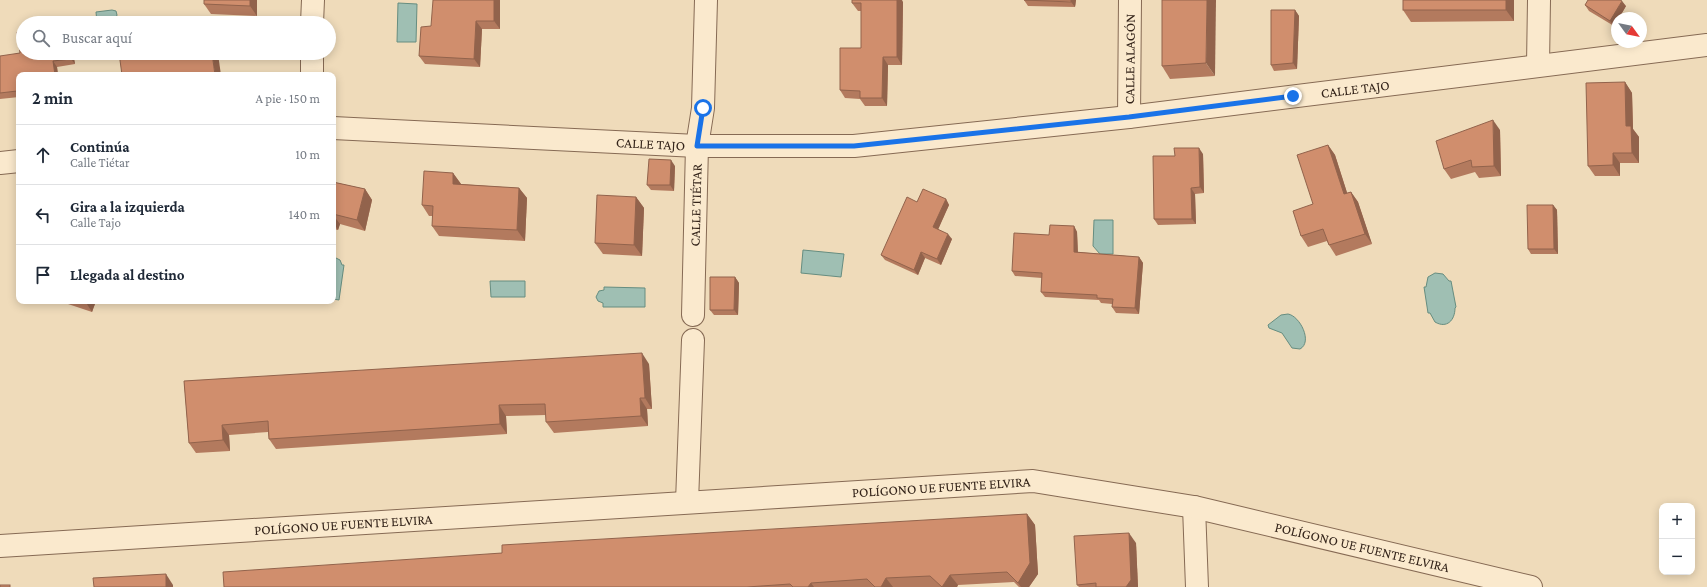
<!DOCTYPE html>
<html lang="es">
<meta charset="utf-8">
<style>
:root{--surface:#fff;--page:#f6f6f7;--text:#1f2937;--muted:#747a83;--line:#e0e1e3}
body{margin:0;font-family:"Crimson Pro",serif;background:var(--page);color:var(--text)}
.controls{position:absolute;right:12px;bottom:12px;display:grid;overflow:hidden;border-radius:8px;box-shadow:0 2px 10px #0003}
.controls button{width:36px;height:36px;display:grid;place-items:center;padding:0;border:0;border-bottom:1px solid var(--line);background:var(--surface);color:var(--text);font:20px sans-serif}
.compass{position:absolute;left:1611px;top:12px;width:36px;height:36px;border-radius:50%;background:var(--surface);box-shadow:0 2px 10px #0003;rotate:123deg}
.stop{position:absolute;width:12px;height:12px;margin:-9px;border:3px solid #1a73e8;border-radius:50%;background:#fff}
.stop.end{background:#1a73e8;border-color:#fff;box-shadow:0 1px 4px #0008}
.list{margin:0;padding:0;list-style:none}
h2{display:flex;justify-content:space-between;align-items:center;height:52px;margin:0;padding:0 16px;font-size:17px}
h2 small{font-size:13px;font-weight:400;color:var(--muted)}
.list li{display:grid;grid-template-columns:26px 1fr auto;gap:12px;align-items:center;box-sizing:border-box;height:60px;padding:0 16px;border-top:1px solid var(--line)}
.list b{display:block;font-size:15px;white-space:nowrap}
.list p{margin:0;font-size:13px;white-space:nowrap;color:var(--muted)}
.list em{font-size:13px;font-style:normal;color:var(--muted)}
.icon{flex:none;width:22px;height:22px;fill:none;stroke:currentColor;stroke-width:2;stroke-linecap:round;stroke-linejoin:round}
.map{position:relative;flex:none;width:1707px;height:587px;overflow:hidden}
.search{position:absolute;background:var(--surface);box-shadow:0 2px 10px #0003;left:16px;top:16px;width:320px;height:44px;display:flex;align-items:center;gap:10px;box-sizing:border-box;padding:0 14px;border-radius:22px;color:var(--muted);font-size:15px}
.panel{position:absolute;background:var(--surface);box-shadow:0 2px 10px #0003;left:16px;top:72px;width:320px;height:232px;border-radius:8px}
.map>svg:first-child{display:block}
</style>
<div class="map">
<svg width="1707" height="587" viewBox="0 0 1707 587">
<rect width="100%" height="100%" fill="#efdbba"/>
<g fill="#9fbfb3" stroke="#668d80">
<polygon points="398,3 417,4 416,42 397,42"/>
<polygon points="112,10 116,11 117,15 116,18 113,20 113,23 97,23 96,12"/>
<polygon points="1094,220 1113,220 1113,254 1100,254 1093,246"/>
<polygon points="803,250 844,254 841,277 801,273"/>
<polygon points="336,258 340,260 342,265 344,265 339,300 333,299 333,259"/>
<path d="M1435,273L1443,274L1449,281H1451L1456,307L1455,308C1455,320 1447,329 1435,322L1430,313H1428L1424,287H1426L1428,277Z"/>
<polygon points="490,281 525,281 525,297 491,297"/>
<polygon points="604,287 645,288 645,307 603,307 603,303 598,301 596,297 599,291 604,290"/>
<path d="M1288,314C1300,316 1313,342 1300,349L1292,348L1282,333L1269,328L1268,325L1281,315Z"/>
</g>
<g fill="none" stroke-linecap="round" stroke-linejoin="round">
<g stroke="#866a54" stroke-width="24">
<g id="minor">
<polyline points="312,23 313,0"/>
<polyline points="1538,65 1539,0"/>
<polyline points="312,75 312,53"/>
<path id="s1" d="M1129,117L1130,0"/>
<path id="s2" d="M333,128L697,146H854L1129,117L1707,45"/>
<polyline points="0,163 19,161"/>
<path id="s3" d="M693,315L697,146L703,108L706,0"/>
<polyline points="687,502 693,340"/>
<polyline points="1194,507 1197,587"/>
<path id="s4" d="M0,546L1033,481L1194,507L1531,587"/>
</g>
</g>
<use href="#minor" stroke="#fae9cd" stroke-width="22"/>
</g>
<g fill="#b37a5e">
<polygon points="257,0 257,16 211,14 204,4"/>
<polygon points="500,0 500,29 482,29 480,67 425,64 419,56 431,26"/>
<polygon points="1024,0 1076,0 1075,7 1028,6"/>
<polygon points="1162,0 1215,76 1170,79 1162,66"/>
<polygon points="1514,0 1514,21 1411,22 1403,10"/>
<polygon points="903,2 902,65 888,65 887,106 865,106 860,99 845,98 840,90 861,48 861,11 858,11 852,3"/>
<polygon points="1585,5 1626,6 1619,18 1617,18 1617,21 1614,26 1589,11"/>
<polygon points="1295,10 1299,16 1297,69 1274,71 1271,65"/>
<polygon points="73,53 75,64 57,67 58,75 19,75 19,97 0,99 0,56"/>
<polygon points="1625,82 1632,93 1633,129 1639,137 1639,163 1620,163 1620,176 1595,176 1588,166"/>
<polygon points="1500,130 1501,176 1479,178 1475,172 1451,179 1444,169"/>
<polygon points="1328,145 1335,155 1347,193 1351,192 1358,202 1372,244 1336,256 1329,245 1327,241 1308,247 1301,236 1313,204"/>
<polygon points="1203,154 1204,193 1195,194 1196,224 1158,225 1154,219 1175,156"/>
<polygon points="675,166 674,191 651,190 647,185"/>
<polygon points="453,173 461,184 519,188 527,198 525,241 439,236 432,226 433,216 429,216 422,205"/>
<polygon points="333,182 365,189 372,200 365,231 340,224 338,230 333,229"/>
<polygon points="636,197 644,208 642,256 603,254 595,243"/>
<polygon points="946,199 949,205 938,229 952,239 941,265 925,258 918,275 885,260 881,255 917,202"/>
<polygon points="1553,205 1557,210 1558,254 1531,254 1528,249"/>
<polygon points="1074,226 1077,232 1078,252 1139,257 1143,263 1139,314 1116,313 1112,307 1112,304 1101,303 1099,300 1045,297 1041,292 1042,278 1015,276 1012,271 1049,235"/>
<polygon points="735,277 739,283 738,315 714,315 710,310"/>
<polygon points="59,301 96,301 92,312"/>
<polygon points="649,364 652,409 647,409 648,426 554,433 546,422 546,415 506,416 507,434 276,449 269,439 268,432 229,435 230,451 196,453 189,443 184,381"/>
<polygon points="1027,514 1035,525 1038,574 1029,587 1019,587 1014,582 958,585 957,587 224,587 502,553"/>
<polygon points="1136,543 1138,587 1079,587 1077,585"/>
</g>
<g fill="#92634c">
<polygon points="250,0 257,0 257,16 250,6"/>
<polygon points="494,0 500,0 500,29 494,21"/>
<polygon points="897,0 902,0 903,2 902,65 897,57"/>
<polygon points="1071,0 1076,0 1075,7 1071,2"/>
<polygon points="1207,0 1216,0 1215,76 1206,63"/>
<polygon points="1506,0 1514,0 1514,21 1506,10"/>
<polygon points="1622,1 1626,6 1619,18 1617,18 1617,21 1614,26 1610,21"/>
<polygon points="1295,10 1299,16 1297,69 1293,63"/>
<polygon points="476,21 482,29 480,67 474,59"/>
<polygon points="70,53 73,53 75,64 71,59"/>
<polygon points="212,53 217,53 218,54 221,75 215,75"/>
<polygon points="883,57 888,65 887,106 882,98"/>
<polygon points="53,61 57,67 58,75 55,75"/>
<polygon points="1625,82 1632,93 1633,129 1639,137 1639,163 1632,153 1626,126"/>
<polygon points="1493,120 1500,130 1501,176 1494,166"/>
<polygon points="1328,145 1335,155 1351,205 1344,194"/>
<polygon points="1199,148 1203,154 1204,193 1200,187"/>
<polygon points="1613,153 1620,163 1620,176 1613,165"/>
<polygon points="671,160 675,166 674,191 670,185"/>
<polygon points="453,173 461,184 461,195 453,184"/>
<polygon points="519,188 527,198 525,241 517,230"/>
<polygon points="1191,188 1195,194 1196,224 1192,219"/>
<polygon points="365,189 372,200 365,231 357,220"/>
<polygon points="1351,192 1358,202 1372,244 1365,234"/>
<polygon points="636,197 644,208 642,256 634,245"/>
<polygon points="946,199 949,205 937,232 933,227"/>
<polygon points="1553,205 1557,210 1558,254 1554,249"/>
<polygon points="333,215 340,224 338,230 333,222"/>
<polygon points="1074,226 1077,232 1078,258 1074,252"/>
<polygon points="948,234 952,239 941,265 937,259"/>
<polygon points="921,252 925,258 918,275 914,270"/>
<polygon points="1139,257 1143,263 1139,314 1135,308"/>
<polygon points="735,277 739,283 738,315 734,310"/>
<polygon points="85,301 96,301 92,312"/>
<polygon points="642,353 649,364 652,409 645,398"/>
<polygon points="640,398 647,409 648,426 641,416"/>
<polygon points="499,405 506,416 507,434 500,424"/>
<polygon points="222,425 229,435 230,451 223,440"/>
<polygon points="1027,514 1035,525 1038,574 1029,587 1021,587 1018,583"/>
<polygon points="1129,533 1136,543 1138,587 1126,587"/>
<polygon points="166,574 173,585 173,587 166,587"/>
<polygon points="950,575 958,585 957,587 942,587"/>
<polygon points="886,578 893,587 881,587"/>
<polygon points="811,583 814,587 808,587"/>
</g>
<g fill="#d08e6d" stroke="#92634c">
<polygon points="204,0 250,0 250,6 204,4"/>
<polygon points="433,0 494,0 494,21 476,21 474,59 419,56 421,27 431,26"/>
<polygon points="852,0 897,0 897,57 883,57 882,98 860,98 860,91 840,90 840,48 861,48 861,3 852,3"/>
<polygon points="1024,0 1071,0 1071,2"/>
<polygon points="1162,0 1207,0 1206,63 1162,66"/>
<rect x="1403" y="0" width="103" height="10"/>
<polygon points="1588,0 1620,0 1622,1 1610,21 1585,5"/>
<polygon points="1271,10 1295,10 1293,63 1271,65"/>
<polygon points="23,31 23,53 70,53 71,59 53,61 55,75 19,75 19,95 18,95 17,91 0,93 0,56 20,53 17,32"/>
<polygon points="119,53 212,53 215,75 122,75"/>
<polygon points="1625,82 1626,126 1631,126 1632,153 1613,153 1613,165 1588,166 1586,83"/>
<polygon points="1493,120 1494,166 1472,167 1471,160 1444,169 1436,141"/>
<polygon points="1328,145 1344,194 1351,192 1365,234 1329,245 1323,229 1301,236 1293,211 1313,204 1297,155"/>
<polygon points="1174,148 1199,148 1200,187 1191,188 1192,219 1154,219 1153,156 1175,156"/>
<polygon points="649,159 671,160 670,185 647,185"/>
<polygon points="424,171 453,173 453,184 519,188 517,230 432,226 433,206 422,205"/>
<polygon points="333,182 365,189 357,220 333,214"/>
<polygon points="923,189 946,199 933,227 948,234 937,259 921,252 914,270 881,255 907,197 917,202"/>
<polygon points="597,195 636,197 634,245 595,243"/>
<polygon points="1527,205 1553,205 1554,249 1528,249"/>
<polygon points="1050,225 1074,226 1074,252 1139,257 1135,308 1112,307 1113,299 1097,298 1097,295 1041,292 1042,273 1012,271 1014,233 1049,235"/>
<polygon points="710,277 735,277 734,310 710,310"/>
<polygon points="642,353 645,398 640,398 641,416 546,422 545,404 499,405 500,424 269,439 268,421 222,425 223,440 189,443 184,381"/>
<polygon points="1027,514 1030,563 1018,583 1007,572 950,575 942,587 930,576 886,578 881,587 875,587 867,579 811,583 808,587 793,587 790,584 747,587 224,587 223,572 502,553 502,545"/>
<polygon points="1129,533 1131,580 1126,587 1096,587 1096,583 1077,585 1074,536"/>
<polygon points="166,574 166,587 94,587 93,578"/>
<rect x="0" y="585" width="10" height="2"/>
</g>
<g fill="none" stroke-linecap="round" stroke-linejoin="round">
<polyline stroke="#1a73e8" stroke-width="5" points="703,108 697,146 854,146 1129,117 1293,96"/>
</g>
<g text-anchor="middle" stroke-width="3" stroke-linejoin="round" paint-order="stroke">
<g font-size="14" fill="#34241a" stroke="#f7e6c9">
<text dy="5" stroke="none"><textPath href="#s1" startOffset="58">CALLE ALAGÓN</textPath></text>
<text dy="5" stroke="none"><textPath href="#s2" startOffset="1026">CALLE TAJO</textPath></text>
<text dy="5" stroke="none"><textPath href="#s2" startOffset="318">CALLE TAJO</textPath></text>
<text dy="5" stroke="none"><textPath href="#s3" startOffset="110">CALLE TIÉTAR</textPath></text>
<text dy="5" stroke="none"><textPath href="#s4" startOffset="943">POLÍGONO UE FUENTE ELVIRA</textPath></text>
<text dy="5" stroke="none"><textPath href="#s4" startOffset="344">POLÍGONO UE FUENTE ELVIRA</textPath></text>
<text dy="5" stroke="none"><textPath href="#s4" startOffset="1371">POLÍGONO UE FUENTE ELVIRA</textPath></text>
</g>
</g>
</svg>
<div class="controls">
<button>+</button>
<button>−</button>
</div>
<svg class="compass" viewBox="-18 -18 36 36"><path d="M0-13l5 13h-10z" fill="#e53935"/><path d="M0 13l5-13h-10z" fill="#747a83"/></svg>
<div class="stop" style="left:703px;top:108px"></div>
<div class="stop end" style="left:1293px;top:96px"></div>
<div class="search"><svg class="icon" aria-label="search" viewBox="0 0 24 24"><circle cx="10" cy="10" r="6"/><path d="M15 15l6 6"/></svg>Buscar aquí</div>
<section class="panel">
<h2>2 min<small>A pie · 150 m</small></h2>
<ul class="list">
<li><svg class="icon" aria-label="ahead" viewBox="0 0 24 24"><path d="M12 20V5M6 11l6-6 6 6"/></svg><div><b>Continúa</b><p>Calle Tiétar</p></div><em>10 m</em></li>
<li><svg class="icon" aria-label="left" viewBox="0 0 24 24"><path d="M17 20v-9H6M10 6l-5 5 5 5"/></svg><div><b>Gira a la izquierda</b><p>Calle Tajo</p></div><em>140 m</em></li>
<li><svg class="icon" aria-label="arrive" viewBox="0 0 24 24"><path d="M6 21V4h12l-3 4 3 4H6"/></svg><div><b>Llegada al destino</b></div></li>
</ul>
</section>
</div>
